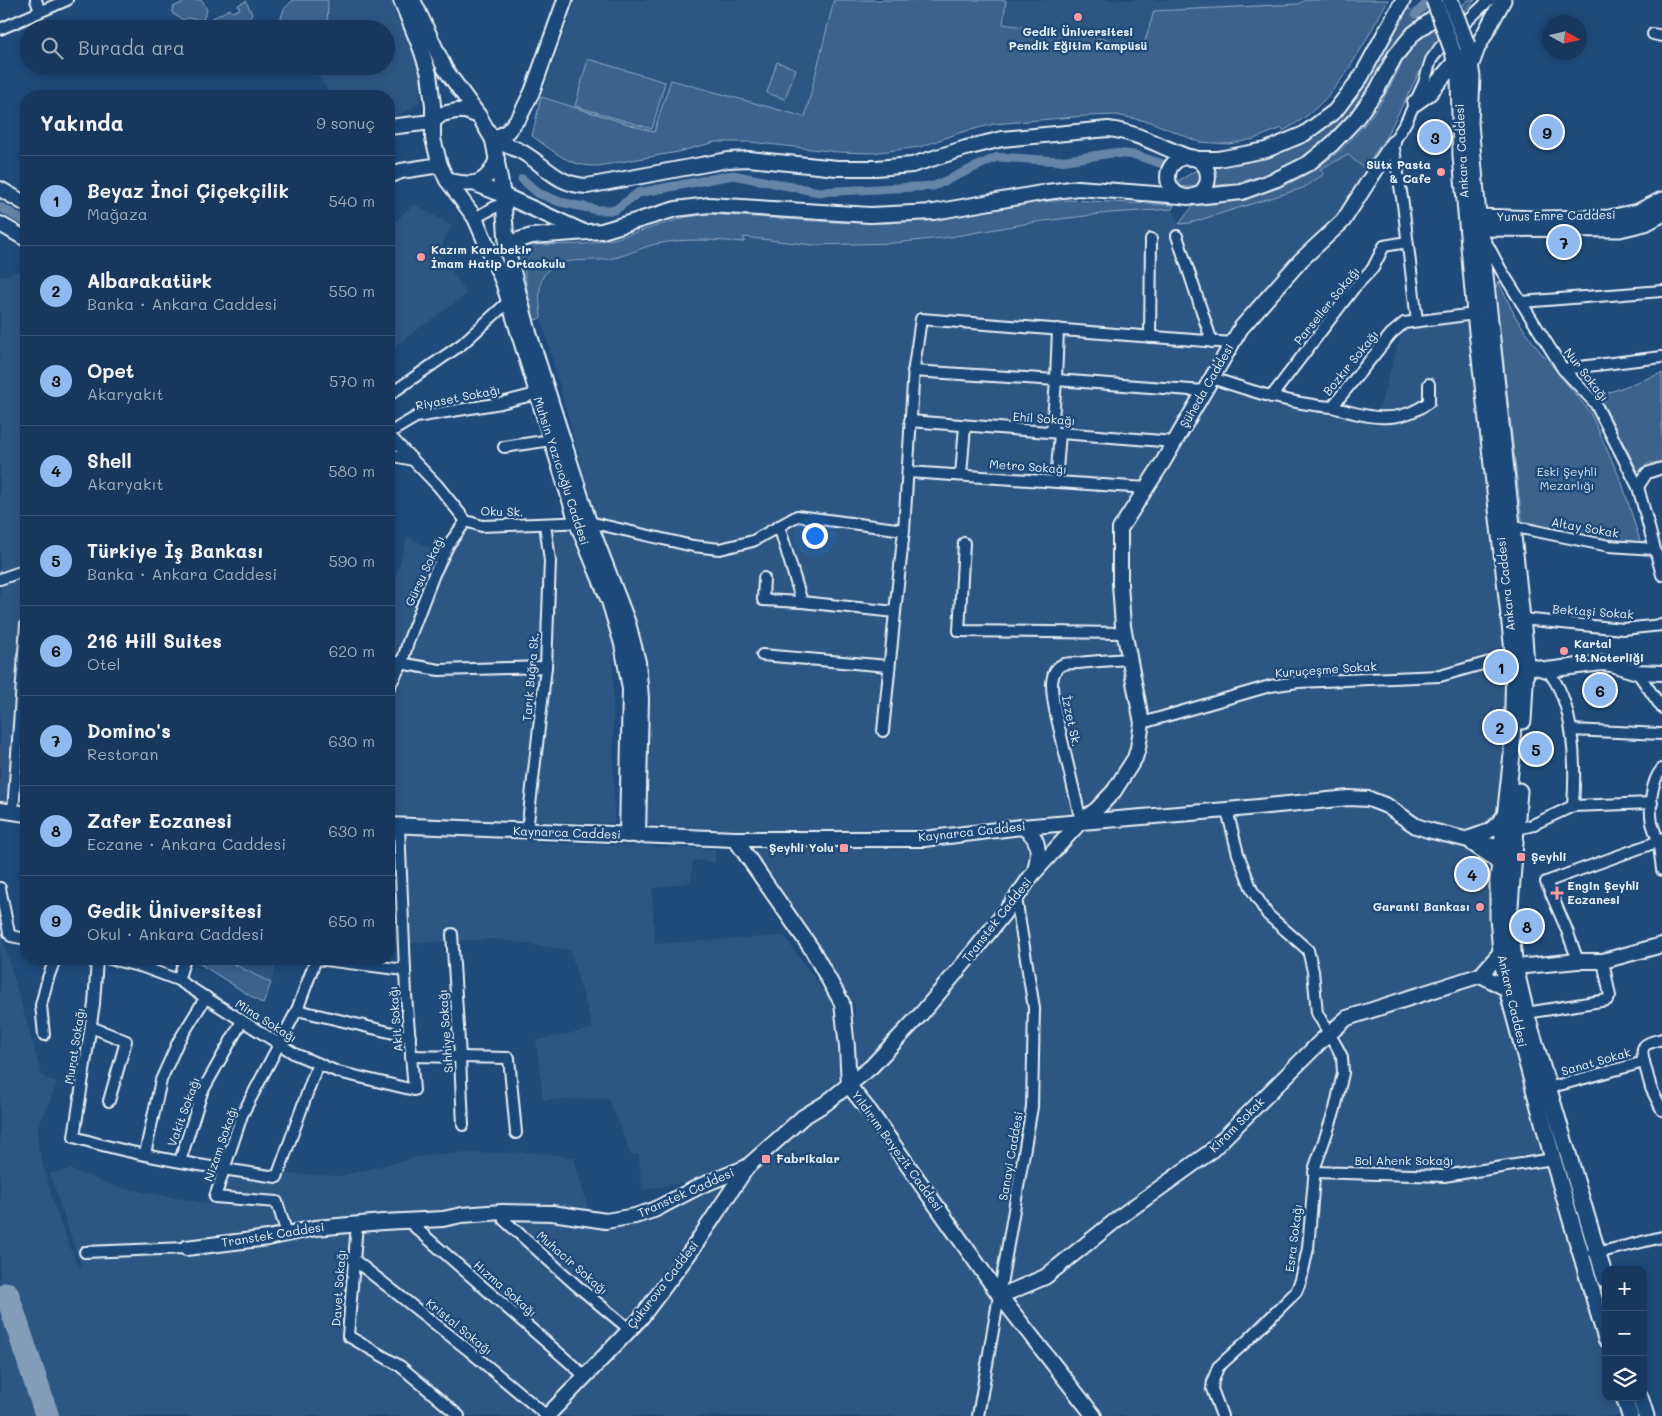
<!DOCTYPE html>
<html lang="tr">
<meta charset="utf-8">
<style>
:root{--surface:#17385c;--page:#203f62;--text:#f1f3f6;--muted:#9eacbb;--line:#365272;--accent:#90b9f0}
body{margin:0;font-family:Mali,sans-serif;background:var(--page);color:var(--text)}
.controls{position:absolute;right:15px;bottom:15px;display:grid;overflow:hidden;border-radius:10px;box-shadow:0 2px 8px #0003}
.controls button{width:45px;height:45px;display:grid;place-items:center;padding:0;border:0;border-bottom:1px solid var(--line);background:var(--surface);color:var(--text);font:25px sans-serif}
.compass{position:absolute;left:1542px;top:15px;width:45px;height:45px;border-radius:50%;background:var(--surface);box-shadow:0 2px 8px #0003;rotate:98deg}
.you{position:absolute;left:814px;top:535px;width:18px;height:18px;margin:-12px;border:4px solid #fff;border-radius:50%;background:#1a73e8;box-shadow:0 0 0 8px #1a73e833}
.badge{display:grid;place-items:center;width:32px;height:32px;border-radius:50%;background:var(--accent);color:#111;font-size:16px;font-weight:700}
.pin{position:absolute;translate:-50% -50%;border:2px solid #fff;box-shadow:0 1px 5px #0006}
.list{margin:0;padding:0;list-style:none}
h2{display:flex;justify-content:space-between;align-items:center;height:65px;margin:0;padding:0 20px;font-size:21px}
h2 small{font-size:16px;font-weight:400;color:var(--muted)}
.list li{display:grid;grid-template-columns:32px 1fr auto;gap:15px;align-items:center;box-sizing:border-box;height:90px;padding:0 20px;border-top:1px solid var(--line)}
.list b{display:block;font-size:19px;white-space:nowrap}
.list p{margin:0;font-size:16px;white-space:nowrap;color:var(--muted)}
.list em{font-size:16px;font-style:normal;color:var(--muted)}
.icon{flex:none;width:28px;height:28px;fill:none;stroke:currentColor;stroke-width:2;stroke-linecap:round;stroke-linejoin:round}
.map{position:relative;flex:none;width:1662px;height:1416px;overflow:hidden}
.search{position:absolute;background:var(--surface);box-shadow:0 2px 8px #0003;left:20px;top:20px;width:375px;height:55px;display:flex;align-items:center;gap:12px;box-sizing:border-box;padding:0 18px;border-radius:28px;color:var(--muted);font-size:19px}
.panel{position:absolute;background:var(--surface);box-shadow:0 2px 8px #0003;left:20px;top:90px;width:375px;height:875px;border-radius:20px}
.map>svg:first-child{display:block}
</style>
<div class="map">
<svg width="1662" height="1416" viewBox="0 0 1662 1416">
<rect width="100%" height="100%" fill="#1f4a7a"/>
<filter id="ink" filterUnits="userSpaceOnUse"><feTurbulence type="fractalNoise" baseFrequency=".02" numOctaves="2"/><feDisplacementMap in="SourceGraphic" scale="10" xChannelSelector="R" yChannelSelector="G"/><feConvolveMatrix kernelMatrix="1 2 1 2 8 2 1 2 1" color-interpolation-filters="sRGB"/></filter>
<g filter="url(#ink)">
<g fill="#2e5683">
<polygon points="328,0 397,0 419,60 423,81 419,102 411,109 389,119 389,96 332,96 312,68 313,66 386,66 386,29 327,29"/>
<polygon points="576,0 834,0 805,117 672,80 655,133 541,97"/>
<polygon points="1006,0 1305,0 1299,4 1144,45 1003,24"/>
<polygon points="1348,155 1377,177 1348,223 1241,337 1215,389 1374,425 1403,328 1471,323 1509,653 1503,992 1606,1350 1606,1397 1619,1397 1625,1416 0,1416 0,930 42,1076 57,1083 38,1128 38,1147 54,1205 75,1261 82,1269 50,1174 70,1169 116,1187 210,1204 217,1171 340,1176 432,1154 533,1152 574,1158 590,1215 648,1207 698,1180 642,1190 639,1154 631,1155 609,1099 543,1100 536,1040 593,1029 570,950 492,939 394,944 395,923 389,922 389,822 534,842 715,849 715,862 693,860 691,882 652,889 655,944 784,936 834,1005 840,1084 854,1073 855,1005 736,831 644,824 647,676 638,636 600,533 541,318 540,289 546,272 560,263 609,259 655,244 690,239 743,242 743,237 813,245 894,243 950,237 1036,222 1109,213 1172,209 1179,224 1190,223 1323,173 1320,170"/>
<polygon points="414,204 452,226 445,237 440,254 467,294 389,350 389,227"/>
<polygon points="26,269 26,808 0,803 0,277"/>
<polygon points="458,524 486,534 570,528 613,634 614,823 389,818 389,675 396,657 389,656 389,596 408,537 439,552"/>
<polygon points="191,959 279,959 263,1004"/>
</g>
<g fill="#3c628c" stroke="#92aac2">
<polygon points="188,0 202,0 207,10 203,20 187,18 183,20 173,14 172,11 173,7"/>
<polygon points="293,0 328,0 327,29 309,29 280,21 284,9"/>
<path d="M834,0H1006L1003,24L1144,45L1154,11L1299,4L1305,0H1388C1360,50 1337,103 1283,131L1282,128L1254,139L1229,144L1199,142L1151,122L1116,115L1085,116L994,124L959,133L920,147L871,153L838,152L750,142H715L678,152L598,166C569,167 555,152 532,136L541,97L654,132L671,80L805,117Z"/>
<path d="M1468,0H1475L1438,41L1418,75L1386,137L1364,168L1348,155L1320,169L1324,174L1303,188L1190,223L1179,224L1193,206C1273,200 1336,171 1381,102C1394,82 1401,59 1418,41C1431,26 1453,15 1468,0Z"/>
<polygon points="246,1 252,14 243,29 207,21 230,9 232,12 240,9 238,5"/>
<path d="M1406,5L1419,18C1405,31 1392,46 1383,62C1373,79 1365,96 1354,112C1349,118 1343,123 1338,128C1291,174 1234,191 1170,186L1205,165L1241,164L1271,156L1299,143L1330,123Z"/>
<polygon points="588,59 665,82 652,129 575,106"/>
<polygon points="777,62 796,69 785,99 767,93"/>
<path d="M1069,200L1174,205L1172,209L1109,213L1036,222L950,237L894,243L813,245L744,237V242C714,240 685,238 656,244C639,248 624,257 608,259C589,262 562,257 548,270C536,282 540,303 541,318L532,321L521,250L527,245L585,244L617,238L686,217L710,214L832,222L889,223L930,218L1037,202Z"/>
<polygon points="1498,281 1515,316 1534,344 1590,412 1622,483 1641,544 1627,544 1522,521 1495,290"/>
<polygon points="1662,373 1662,462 1649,463 1638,471 1599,396"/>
<polygon points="199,959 224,959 271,983 263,1004 197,962"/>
</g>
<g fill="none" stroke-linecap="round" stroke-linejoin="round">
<g stroke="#6685a7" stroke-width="9">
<polyline points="1416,14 1430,0"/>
<polyline points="522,179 538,193 560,202 598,210 615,210 638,193 733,175 819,192 934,186 997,157 1060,161 1112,153 1135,155 1169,166"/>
<polyline points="0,207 26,222"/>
</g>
<polyline stroke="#849eb9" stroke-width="24" points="7,1294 47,1416"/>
<g stroke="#e8f1f8" stroke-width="14">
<g id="street">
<polyline points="36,0 40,11"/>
<polyline points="0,29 67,0"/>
<polyline points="1653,34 1662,36"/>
<polyline points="482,214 497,206"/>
<polyline points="1177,236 1212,342"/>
<polyline points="1484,238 1501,270 1563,369 1595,403 1638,487 1662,575"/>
<polyline points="1521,302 1662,291"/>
<polyline points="1417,321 1403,204 1393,143 1406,122 1424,83 1431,60 1441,46 1489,0"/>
<polyline points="1058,329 1056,380 1204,391"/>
<polyline points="1150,337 1151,239"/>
<polyline points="1563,369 1662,357"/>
<polyline points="913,371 1056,380 1052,432"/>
<path d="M1212,378C1251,391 1290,404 1332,407"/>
<path d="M1429,384V402C1397,426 1367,417 1332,407L1391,334L1404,323L1475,314"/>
<polyline points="389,395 462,344 508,302"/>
<polyline points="1271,397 1354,288 1373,268 1384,246 1407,242"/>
<polyline points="910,421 1175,442"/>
<polyline points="389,433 416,417 501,403 536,394"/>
<polyline points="389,435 438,486 466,521 482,526 589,522 693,546 720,549 753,541 797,516 904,530 914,367 921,319 1232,343"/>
<polyline points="504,447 551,440"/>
<polyline points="389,455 413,460"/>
<polyline points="908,472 1147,488"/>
<polyline points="961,475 965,426"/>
<polyline points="1056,482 1060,433"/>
<polyline points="1638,487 1647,473 1662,468"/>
<polyline points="779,526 802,602 895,612 904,530"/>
<polyline points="1511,526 1609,546 1654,549"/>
<polyline points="964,543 959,631 1124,633"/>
<polyline points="764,578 763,600 802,602"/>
<polyline points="0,579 26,570"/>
<polyline points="1522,619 1623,629 1662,625"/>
<polyline points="762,655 888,666"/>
<polyline points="389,661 439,670 546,667"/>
<path d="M1547,670C1575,702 1576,765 1573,806"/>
<polyline points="1637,672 1662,708"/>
<polyline points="389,687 402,663 408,642 434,574 449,544 466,521"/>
<polyline points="1142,723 1270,686 1298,682 1440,676 1486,663 1508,659 1514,660"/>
<polyline points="1571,730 1662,734"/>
<polyline points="883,731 895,612"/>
<path d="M1662,769C1651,781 1649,807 1652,823C1654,829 1656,835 1658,842C1660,851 1661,861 1662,870"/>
<polyline points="13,812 26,624"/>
<path d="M1081,821L1055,710C1053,697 1046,670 1064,664C1069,663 1074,663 1079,663C1096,661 1113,660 1130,659"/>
<polyline points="1515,829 1530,826 1573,806 1652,803"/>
<polyline points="527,831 546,667 550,561 545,524"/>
<polyline points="0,888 9,933 11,936 26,939"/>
<polyline points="452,934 460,1057 463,1125"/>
<path d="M97,959L94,1004L74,1137C139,1157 209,1167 277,1177L318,1063"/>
<polyline points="110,959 143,967 178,980 295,1054 338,1072 414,1090 406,995 399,826"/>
<polyline points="317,959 405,970"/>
<polyline points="1578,961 1566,928 1546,882 1662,840"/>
<polyline points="178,980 185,959"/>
<polyline points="297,1010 410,1037"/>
<polyline points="1526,1013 1607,1000 1610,996 1603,961"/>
<polyline points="91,1027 126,1041 109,1101"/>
<polyline points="44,1035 41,1005 48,978 55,959"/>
<polyline points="411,1056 509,1058 516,1133"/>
<polyline points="1644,1062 1651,1088 1662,1110"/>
<path d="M1548,1088L1644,1062C1639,1043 1646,1044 1662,1039"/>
<polyline points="145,1154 161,1080 178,1042 206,997"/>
<polyline points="180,1161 202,1092 242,1021"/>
<polyline points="1314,1172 1444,1176 1553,1159"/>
<polyline points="502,1212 504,1220 576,1285 629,1329"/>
<polyline points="409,1222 585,1376"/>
<polyline points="357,1224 348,1336 400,1366 459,1416"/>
<polyline points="287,1234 277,1202 215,1197 242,1115 297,1010 316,959"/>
<polyline points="85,1252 186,1248"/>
<polyline points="1593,1252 1597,1253 1662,1237"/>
<polyline points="353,1259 467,1349 547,1416"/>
<polyline points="978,1416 1032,1107 1034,1008 1016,898"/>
<polyline points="1222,1416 1212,1389 1213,1381 1218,1367 1249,1339 1296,1292 1301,1280 1308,1248 1315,1167 1335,1109 1343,1073 1342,1057 1337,1047 1317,1013 1313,971 1308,950 1268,915 1252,890 1238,854 1227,810"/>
</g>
</g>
<g stroke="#e8f1f8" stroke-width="18">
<g id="secondary">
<polyline points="401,0 421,49 429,74 433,105 433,139 440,165 447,180 475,218 503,282 577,523 609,601 622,644 630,689 627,835"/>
<polyline points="413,0 445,69 479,116 493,140 503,195 507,248 529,333 589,522 628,623 638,662 641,698 638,836"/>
<polyline points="389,127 432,122 442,114 456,111 465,111 479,116"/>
<path d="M493,140C502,144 513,147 522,152C547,166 555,184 587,186L728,160L749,159L837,168H876L912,165L966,148L1002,139L1108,129C1138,132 1162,148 1191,158"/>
<polyline points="493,140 508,131 520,116 532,92 565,0"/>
<circle cx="1188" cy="177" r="20"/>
<polyline points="1196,159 1218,159 1266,150 1304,134 1335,111 1361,77 1403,0"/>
<polyline points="389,176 401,171 440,165"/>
<path d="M447,180C472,187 487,186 497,159"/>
<polyline points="476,184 503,195 584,232"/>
<polyline points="0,189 26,204"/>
<polyline points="1194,197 1242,192 1277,179 1309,163 1332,144 1356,119 1377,90 1395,56 1413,34 1447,8"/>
<polyline points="0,224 26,239"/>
<polyline points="507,248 515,241 532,236 602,231 676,209 709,205 870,215 934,212 1047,192 1078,188 1181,196"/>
<polyline points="1526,665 1547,670 1602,663 1611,664 1637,672 1662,673"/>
<polyline points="0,810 26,814"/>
<polyline points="389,825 735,839 924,839 1021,827 1227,810 1349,798 1369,799 1387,806 1416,826 1428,830 1501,848 1513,849"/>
<path d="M1021,827C1040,835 1040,853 1035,870"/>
<polyline points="735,839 811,948 842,1003 847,1047 849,1086 871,1113 1000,1296 1094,1416"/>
<path d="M1467,839C1488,832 1493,832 1506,813"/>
<polyline points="1473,844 1491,856 1499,864"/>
<polyline points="1515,967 1578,961 1603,961 1662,945"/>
<polyline points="1481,975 1501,952"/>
<polyline points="1481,975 1507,989"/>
<polyline points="186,1248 268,1238 315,1228 383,1222 443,1219 462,1215 502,1212 552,1213 606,1221 635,1216 654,1210 700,1186 747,1167 803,1117 826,1103 871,1067 922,1013 975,950 1016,898 1032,875 1081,821 1096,810 1114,791 1135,758 1138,748 1142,723 1123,626 1120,584 1120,529 1163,462 1241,328 1301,260 1343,221 1393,143"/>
<polyline points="1000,1296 1045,1277 1125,1213 1210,1152 1320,1042 1347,1018 1481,975"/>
<polyline points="547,1416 640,1319 691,1251 747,1167"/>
</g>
</g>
<g stroke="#e8f1f8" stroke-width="19">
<g id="primary">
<polyline points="1467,45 1472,77 1470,123 1479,228 1485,275 1524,637 1526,665 1523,721"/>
<polyline points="1453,52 1459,78 1461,156 1475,314 1514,660 1512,754 1498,881 1498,918 1501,952 1507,989 1553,1159 1606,1339"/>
<polyline points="1471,64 1477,48 1503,0"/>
<polyline points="1415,103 1429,93 1456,61"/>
<polyline points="1470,221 1478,217 1539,219 1609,218 1638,212 1662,200"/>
<polyline points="1470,225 1479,228 1620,229 1645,223 1662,214"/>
<polyline points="1519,791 1509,919 1515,967 1526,1013 1606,1281"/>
<polyline points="1624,1397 1630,1416"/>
<polyline points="1640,1397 1646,1416"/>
</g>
</g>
<use href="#street" stroke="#1f4a7a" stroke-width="10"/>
<use href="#secondary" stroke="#1f4a7a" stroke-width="14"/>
<use href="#primary" stroke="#1f4a7a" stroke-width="15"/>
<g stroke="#e8f1f8" stroke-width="19" stroke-linecap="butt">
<g id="primary-bridge">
<polyline points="1434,0 1453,52"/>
<polyline points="1450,0 1467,45"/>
</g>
</g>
<use href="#primary-bridge" stroke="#1f4a7a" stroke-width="15"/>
</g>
</g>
<g fill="#ff9aa2" stroke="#1f4a7a" stroke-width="2">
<circle cx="1078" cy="17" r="5"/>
<circle cx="1441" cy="172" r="5"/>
<circle cx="421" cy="257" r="5"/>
<circle cx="1564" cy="651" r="5"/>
<rect x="839" y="843" width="10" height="10" rx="2.5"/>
<rect x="1516" y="852" width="10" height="10" rx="2.5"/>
<path d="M1554.5 885.5h5v5h5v5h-5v5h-5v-5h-5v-5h5z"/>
<circle cx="1480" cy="907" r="5"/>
<rect x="761" y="1154" width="10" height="10" rx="2.5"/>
</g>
<g text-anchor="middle" stroke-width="5" stroke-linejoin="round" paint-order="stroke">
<g font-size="12" font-weight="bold" fill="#e8f1f8" stroke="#1f4a7a" text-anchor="start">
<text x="1078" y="36" text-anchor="middle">Gedik Üniversitesi<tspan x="1078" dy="14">Pendik Eğitim Kampüsü</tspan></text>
<text x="1431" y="169" text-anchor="end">Sütx Pasta<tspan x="1431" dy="14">&amp; Cafe</tspan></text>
<text x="431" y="254">Kazım Karabekir<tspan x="431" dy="14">İmam Hatip Ortaokulu</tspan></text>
<text x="1574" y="648">Kartal<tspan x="1574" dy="14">18.Noterliği</tspan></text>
<text x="834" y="852" text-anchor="end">Şeyhli Yolu</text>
<text x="1531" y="861">Şeyhli</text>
<text x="1567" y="890">Engin Şeyhli<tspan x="1567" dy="14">Eczanesi</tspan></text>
<text x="1470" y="911" text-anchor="end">Garanti Bankası</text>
<text x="776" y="1163">Fabrikalar</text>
</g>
<g font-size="12" fill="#e8f1f8" stroke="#1f4a7a">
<text transform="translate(1462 151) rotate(-93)" y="4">Ankara Caddesi</text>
<text transform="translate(1556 216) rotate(-1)" y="4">Yunus Emre Caddesi</text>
<text transform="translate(1327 306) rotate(-51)" y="4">Parseller Sokağı</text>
<text transform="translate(1351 363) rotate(-51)" y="4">Bozkır Sokağı</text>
<text transform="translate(1586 375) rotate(52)" y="4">Nur Sokağı</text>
<text transform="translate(1207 386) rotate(-60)" y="4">Şüheda Caddesi</text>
<text transform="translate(458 398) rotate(-11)" y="4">Riyaset Sokağı</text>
<text transform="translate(1044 419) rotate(4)" y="4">Ehil Sokağı</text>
<text transform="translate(1028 467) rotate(4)" y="4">Metro Sokağı</text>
<text transform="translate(561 471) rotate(72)" y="4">Muhsin Yazıcıoğlu Caddesi</text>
<text transform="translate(502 512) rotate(1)" y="4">Oku Sk.</text>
<text transform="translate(1585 528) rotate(10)" y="4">Altay Sokak</text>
<text transform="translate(425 571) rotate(-65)" y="4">Gürsu Sokağı</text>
<text transform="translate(1506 584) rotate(-96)" y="4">Ankara Caddesi</text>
<text transform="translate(1593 612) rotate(4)" y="4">Bektaşi Sokak</text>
<text transform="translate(1326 670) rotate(-4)" y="4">Kuruçeşme Sokak</text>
<text transform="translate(531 677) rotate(-85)" y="4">Tarık Buğra Sk.</text>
<text transform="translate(1071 721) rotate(78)" y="4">İzzet Sk.</text>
<text transform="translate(972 832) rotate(-6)" y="4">Kaynarca Caddesi</text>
<text transform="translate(567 833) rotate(2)" y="4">Kaynarca Caddesi</text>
<text transform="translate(997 920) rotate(-52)" y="4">Transtek Caddesi</text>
<text transform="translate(1512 1001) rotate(77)" y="4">Ankara Caddesi</text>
<text transform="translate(396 1019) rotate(-95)" y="4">Akit Sokağı</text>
<text transform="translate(266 1021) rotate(32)" y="4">Mina Sokağı</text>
<text transform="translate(446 1031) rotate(-94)" y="4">Sıhhiye Sokağı</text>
<text transform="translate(75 1046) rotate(-81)" y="4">Murat Sokağı</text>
<text transform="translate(1596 1062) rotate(-16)" y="4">Sanat Sokak</text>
<text transform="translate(184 1112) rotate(-70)" y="4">Vakit Sokağı</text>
<text transform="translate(1237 1125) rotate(-45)" y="4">Kiram Sokak</text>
<text transform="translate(221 1144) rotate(-71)" y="4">Nizam Sokağı</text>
<text transform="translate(897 1151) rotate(54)" y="4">Yıldırım Bayezit Caddesi</text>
<text transform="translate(1011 1156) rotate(-80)" y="4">Sanayi Caddesi</text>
<text x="1404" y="1165">Bol Ahenk Sokağı</text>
<text transform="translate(686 1193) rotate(-24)" y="4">Transtek Caddesi</text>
<text transform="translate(273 1235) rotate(-9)" y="4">Transtek Caddesi</text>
<text transform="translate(1294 1238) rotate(-83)" y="4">Esra Sokağı</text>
<text transform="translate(572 1263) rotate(41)" y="4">Muhacir Sokağı</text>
<text transform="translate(663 1285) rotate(-52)" y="4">Çukurova Caddesi</text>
<text transform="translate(339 1288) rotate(-86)" y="4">Davet Sokağı</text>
<text transform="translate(505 1289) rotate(41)" y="4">Hızma Sokağı</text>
<text transform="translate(459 1327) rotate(39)" y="4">Kristal Sokağı</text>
</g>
<g font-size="12" fill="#d7e3ed" stroke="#1f4a7a">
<text x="1567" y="476">Eski Şeyhli<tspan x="1567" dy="14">Mezarlığı</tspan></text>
</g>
</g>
</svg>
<div class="controls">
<button>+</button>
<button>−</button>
<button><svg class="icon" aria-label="layers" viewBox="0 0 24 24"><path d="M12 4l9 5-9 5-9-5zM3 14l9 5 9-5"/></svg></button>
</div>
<svg class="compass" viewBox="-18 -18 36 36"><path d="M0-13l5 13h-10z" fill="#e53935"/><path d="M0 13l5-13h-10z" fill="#9eacbb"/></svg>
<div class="you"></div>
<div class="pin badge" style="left:1501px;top:667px">1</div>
<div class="pin badge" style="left:1500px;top:727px">2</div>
<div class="pin badge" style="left:1435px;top:137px">3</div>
<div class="pin badge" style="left:1472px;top:874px">4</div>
<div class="pin badge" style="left:1536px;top:749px">5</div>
<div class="pin badge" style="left:1600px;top:690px">6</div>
<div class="pin badge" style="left:1564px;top:242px">7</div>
<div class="pin badge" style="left:1527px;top:926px">8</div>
<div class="pin badge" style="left:1547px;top:132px">9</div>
<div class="search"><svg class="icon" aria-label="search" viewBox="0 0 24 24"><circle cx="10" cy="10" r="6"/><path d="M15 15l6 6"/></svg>Burada ara</div>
<section class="panel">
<h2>Yakında<small>9 sonuç</small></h2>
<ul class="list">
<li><span class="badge">1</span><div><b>Beyaz İnci Çiçekçilik</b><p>Mağaza</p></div><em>540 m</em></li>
<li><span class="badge">2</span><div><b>Albarakatürk</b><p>Banka · Ankara Caddesi</p></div><em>550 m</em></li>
<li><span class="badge">3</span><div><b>Opet</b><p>Akaryakıt</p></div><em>570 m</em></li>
<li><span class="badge">4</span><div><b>Shell</b><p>Akaryakıt</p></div><em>580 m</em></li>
<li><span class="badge">5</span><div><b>Türkiye İş Bankası</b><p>Banka · Ankara Caddesi</p></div><em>590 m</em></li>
<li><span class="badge">6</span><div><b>216 Hill Suites</b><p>Otel</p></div><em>620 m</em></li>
<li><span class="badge">7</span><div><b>Domino's</b><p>Restoran</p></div><em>630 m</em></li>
<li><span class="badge">8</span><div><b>Zafer Eczanesi</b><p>Eczane · Ankara Caddesi</p></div><em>630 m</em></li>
<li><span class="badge">9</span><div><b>Gedik Üniversitesi</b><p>Okul · Ankara Caddesi</p></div><em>650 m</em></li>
</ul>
</section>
</div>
